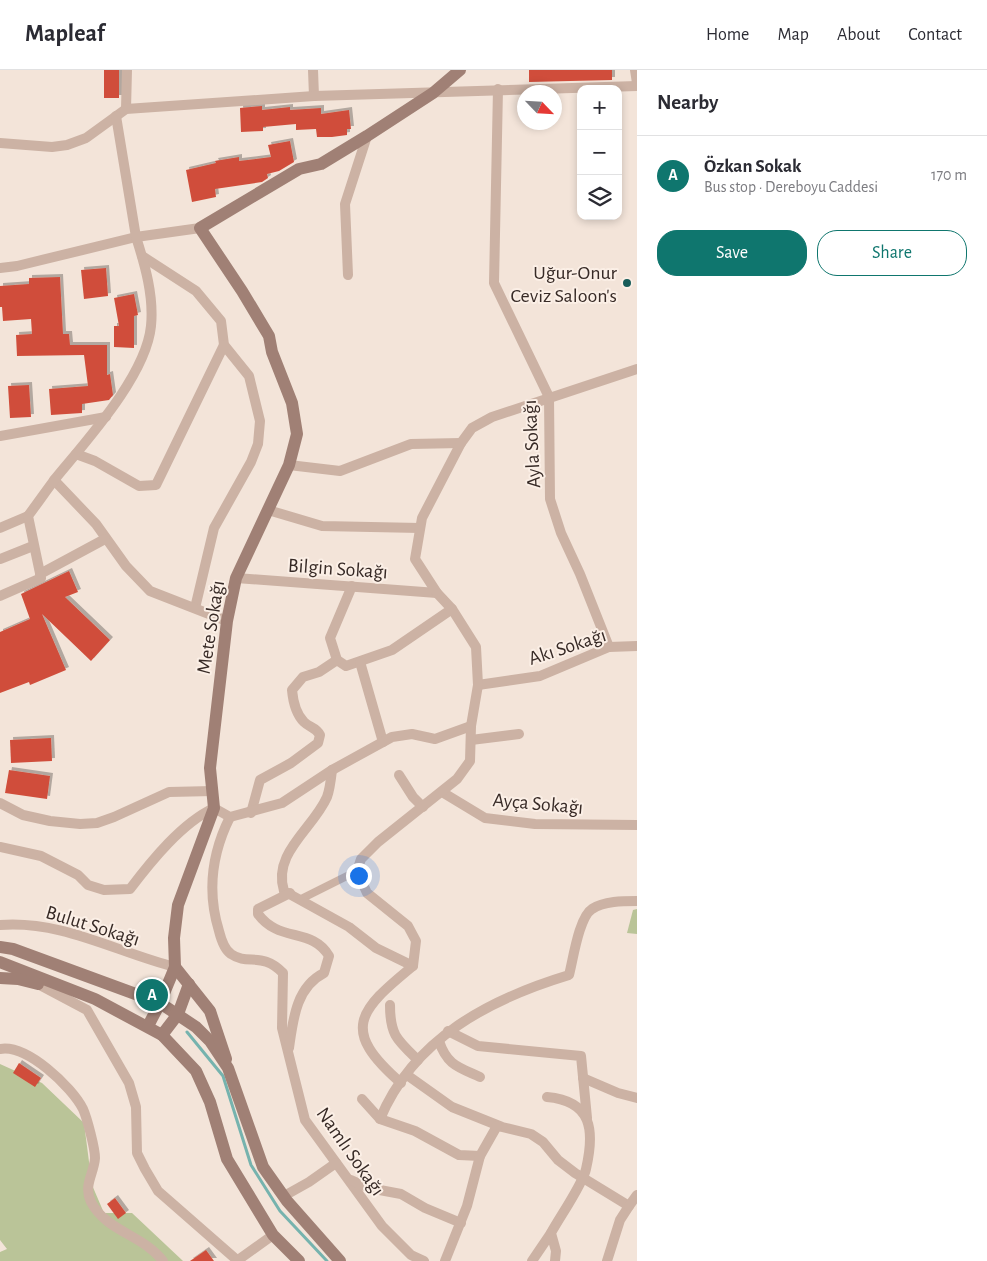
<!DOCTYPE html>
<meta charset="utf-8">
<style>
:root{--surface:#fff;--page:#f2f2f3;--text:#2b2b33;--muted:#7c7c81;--line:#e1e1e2;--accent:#0f766e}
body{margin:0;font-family:"Alegreya Sans",sans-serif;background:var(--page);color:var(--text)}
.controls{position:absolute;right:15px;top:15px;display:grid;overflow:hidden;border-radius:10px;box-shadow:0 2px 8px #0003}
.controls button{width:45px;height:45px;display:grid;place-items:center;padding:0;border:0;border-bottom:1px solid var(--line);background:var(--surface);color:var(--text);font:25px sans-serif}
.compass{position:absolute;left:517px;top:15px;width:45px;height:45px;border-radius:50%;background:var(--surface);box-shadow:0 2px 8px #0003;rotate:115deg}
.you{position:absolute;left:358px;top:805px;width:18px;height:18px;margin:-12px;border:4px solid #fff;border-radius:50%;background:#1a73e8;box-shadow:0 0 0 8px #1a73e833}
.badge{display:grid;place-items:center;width:32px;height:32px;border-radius:50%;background:var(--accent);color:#fff;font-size:16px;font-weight:700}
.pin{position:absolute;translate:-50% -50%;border:2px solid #fff;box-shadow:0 1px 5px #0006}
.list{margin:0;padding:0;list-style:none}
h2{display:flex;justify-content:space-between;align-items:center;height:65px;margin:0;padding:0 20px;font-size:21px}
h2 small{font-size:16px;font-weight:400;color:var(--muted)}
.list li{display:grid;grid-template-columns:32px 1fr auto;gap:15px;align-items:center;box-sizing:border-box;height:80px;padding:0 20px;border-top:1px solid var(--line)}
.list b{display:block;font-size:19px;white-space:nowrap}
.list p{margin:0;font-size:16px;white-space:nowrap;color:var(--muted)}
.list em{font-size:16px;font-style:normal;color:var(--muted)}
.actions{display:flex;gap:10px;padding:15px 20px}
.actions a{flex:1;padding:11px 0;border:1px solid var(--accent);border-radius:20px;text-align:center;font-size:18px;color:var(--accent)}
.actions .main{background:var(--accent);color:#fff}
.icon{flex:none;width:28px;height:28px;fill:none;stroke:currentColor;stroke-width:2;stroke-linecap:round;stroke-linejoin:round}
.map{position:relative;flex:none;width:637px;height:1191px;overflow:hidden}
header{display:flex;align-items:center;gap:30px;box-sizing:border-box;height:70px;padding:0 25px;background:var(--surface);border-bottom:1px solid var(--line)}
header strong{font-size:24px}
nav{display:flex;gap:28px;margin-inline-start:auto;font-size:18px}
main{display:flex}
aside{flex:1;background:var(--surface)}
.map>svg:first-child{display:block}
</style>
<header>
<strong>Mapleaf</strong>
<nav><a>Home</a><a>Map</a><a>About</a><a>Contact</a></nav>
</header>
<main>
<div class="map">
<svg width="637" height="1191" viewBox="0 0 637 1191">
<defs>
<filter id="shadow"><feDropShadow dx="3" dy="-3" stdDeviation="0" flood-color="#0004"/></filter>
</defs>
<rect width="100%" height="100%" fill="#f3e4d9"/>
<g fill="#bac498">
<polygon points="637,839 637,864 627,863 633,840"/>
<polygon points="0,994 42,1013 84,1053 92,1115 104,1143 132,1143 183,1191 0,1191 0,1182 7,1179 0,1170"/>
</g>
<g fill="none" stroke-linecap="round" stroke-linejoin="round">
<polyline stroke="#76b3ae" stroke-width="3" points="187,962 223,1006 251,1095 280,1141 327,1191"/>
</g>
<g fill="#d04e3b" filter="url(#shadow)">
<rect x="104" y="0" width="15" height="28"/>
<polygon points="529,0 612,0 612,10 529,12"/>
<polygon points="262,36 262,40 290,37 290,40 321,38 321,44 349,40 351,59 347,59 347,65 332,67 317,67 316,59 296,60 296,54 263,57 263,61 241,62 240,38"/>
<polygon points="290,71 294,92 279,101 267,104 268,108 262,112 215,119 216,127 192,132 186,100 216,93 215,91 239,87 239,91 271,87 268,75"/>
<polygon points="106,198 108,226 84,229 81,200"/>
<polygon points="60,207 63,264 69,264 70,275 107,275 107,305 110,304 113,325 109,330 82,334 82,343 51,345 49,319 88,316 84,285 17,286 16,265 32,264 31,249 3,251 2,237 0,237 0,216 29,214 29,208"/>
<polygon points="134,224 138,245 134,246 134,278 114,277 114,256 119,256 114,228"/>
<polygon points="29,315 31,347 10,348 8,316"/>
<polygon points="69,501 78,522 65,527 110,570 91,591 42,544 66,600 30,615 29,612 0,623 0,562 30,549 21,524"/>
<polygon points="51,668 52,691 11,693 10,670"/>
<polygon points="9,700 50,706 47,729 5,723"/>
<polygon points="19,993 41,1008 35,1017 13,1003"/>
<polygon points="115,1128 126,1143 118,1149 107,1134"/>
<polygon points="206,1180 214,1191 190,1191"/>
</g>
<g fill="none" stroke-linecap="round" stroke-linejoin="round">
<polyline stroke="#ccb2a4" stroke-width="8" points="301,829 357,801"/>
<g stroke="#ccb2a4" stroke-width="10">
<polyline points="313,0 314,26"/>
<polyline points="635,0 637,13"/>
<polyline points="498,19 494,213 549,327 550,429 561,463 580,504 609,577"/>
<polyline points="126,39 127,0"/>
<polyline points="0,73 52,77 67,75 86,68 126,39 314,26 637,16"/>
<polyline points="142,186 196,221 221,251 224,275 249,306 260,351 258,374 251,392 214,458 195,538"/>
<polyline points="0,198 17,196 136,167 200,158"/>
<polyline points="348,205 345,134 367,66"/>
<polyline points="0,366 106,347"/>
<polyline points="76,384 95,391 139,416 156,415 224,275"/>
<polyline points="289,395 340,401 411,374 461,373"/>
<polyline points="54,410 96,454 126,496 150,521 227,551"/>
<polyline points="268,440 322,456 420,458"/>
<polyline points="0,458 28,446"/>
<polyline points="0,489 33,476"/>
<polyline points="40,504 105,469"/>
<polyline points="236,508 437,523"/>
<polyline points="352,516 330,568 337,590 346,596 392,580 452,539"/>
<path d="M0,526L41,508L28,446C37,434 46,421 55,409C86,371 146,306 151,256C154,226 145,195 136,167L116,46"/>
<polyline points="360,592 383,672"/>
<polyline points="478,615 540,606 609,577 637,576"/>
<polyline points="471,670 519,664"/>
<path d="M332,700C331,709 330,719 327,727C313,759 272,783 284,821L349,857L376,878L413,896"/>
<polyline points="399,705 413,727 423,737"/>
<polyline points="442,722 485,748 535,754 637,755"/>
<polyline points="0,733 23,745 50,751 80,754 97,753 114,747 169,722 213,721"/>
<path d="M251,743L260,710L291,693L318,673L320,665C316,657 310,658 304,652C296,644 293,631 292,620L303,607L319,602L337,590"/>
<path d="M230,747C212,783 207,822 219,861C221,869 225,880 231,884C248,896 262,881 283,903L282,958L305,1050L382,1156L411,1185L424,1191"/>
<path d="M0,777L41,786L78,805L88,815L104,820L130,819C152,790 182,753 214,738L230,747L282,733L332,700L392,667L412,664L435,669L471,656"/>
<path d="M0,855C62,850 116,882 175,897"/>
<polyline points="38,914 87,940 129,1013 136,1037 137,1083 145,1099 158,1121 238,1191"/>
<path d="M390,935C390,965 397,970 418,990"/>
<polyline points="448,961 478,976 581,986 587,1048"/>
<path d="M439,971C447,995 458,997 480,1007"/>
<path d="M289,978C293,950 296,917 324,903L329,886C312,857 279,873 258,844V839L290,823"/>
<path d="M0,979C27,974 72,1017 83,1039C87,1048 95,1078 95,1088C94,1104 83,1115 91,1132C107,1162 142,1164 163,1191"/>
<polyline points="407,1005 452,1037 502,1057 531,1064 543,1072 558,1090 575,1103 629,1136 620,1150 607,1191"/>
<polyline points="583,1008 618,1023 637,1028"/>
<path d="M401,1013C340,960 358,941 413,896L416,871L408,856L367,823L357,801L361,789L378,772L457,709L470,691L471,656L478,615L476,577L452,539L437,523L415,489L422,448L461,373L472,358L492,347L637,299"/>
<path d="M547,1027C592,1031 595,1060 586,1099C583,1114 559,1148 551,1163L556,1181L555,1191"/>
<polyline points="362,1029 380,1049 415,1061 459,1085 480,1086"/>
<path d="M380,1049C414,968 490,929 569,905C573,890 579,847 592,839C604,831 623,831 637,831"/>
<polyline points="351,1110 369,1118 401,1124 425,1138 461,1153"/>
<polyline points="284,1126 309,1112 336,1093"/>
<polyline points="629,1136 637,1125"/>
<polyline points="238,1190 273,1165"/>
<polyline points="445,1191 467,1136 480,1086 497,1056"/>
<polyline points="532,1191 551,1163"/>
</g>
<g stroke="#a08075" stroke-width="12">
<polyline points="0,877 13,879 160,933 196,957 210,971 228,998 263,1097 287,1131 340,1191"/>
<polyline points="0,892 95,929 162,965 196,1001 210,1032 227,1089 273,1165 299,1191"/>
<polyline points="175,897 210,941 226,989"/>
<polyline points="0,908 18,909 38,914"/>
<polyline points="148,956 160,933 175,897 174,868 178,835 214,738 210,698 227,551 236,508 289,395 297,364 292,333 272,282 269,266 242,221 200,158 299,99 321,94 367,66 433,23 460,0"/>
<polyline points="162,965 178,944 189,914"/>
</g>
</g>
<circle fill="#185c59" stroke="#fbefe6" stroke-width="2" cx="627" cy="213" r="5"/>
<g text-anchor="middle" stroke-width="4" stroke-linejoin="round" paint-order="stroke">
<g font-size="20" fill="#372a26" stroke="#fbefe6" text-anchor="end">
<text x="617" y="209">Uğur-Onur<tspan x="617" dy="23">Ceviz Saloon's</tspan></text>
</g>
<g font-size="20" fill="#372a26" stroke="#fbefe6">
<text transform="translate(531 374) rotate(-93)" y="7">Ayla Sokağı</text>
<text transform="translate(338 498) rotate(4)" y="7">Bilgin Sokağı</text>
<text transform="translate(210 557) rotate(-81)" y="7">Mete Sokağı</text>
<text transform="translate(567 576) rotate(-18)" y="7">Akı Sokağı</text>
<text transform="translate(538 733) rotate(5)" y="7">Ayça Sokağı</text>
<text transform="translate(93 855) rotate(17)" y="7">Bulut Sokağı</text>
<text transform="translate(351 1081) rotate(55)" y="7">Namlı Sokağı</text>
</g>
</g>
</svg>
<div class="controls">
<button>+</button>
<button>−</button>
<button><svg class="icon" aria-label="layers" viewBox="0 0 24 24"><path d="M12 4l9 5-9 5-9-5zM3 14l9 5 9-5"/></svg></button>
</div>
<svg class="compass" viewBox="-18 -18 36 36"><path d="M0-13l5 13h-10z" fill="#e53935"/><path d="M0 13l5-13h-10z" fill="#7c7c81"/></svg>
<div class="you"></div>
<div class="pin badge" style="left:152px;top:925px">A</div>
</div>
<aside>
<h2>Nearby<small></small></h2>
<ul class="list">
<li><span class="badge">A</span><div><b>Özkan Sokak</b><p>Bus stop · Dereboyu Caddesi</p></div><em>170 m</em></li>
</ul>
<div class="actions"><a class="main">Save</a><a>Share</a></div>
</aside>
</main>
